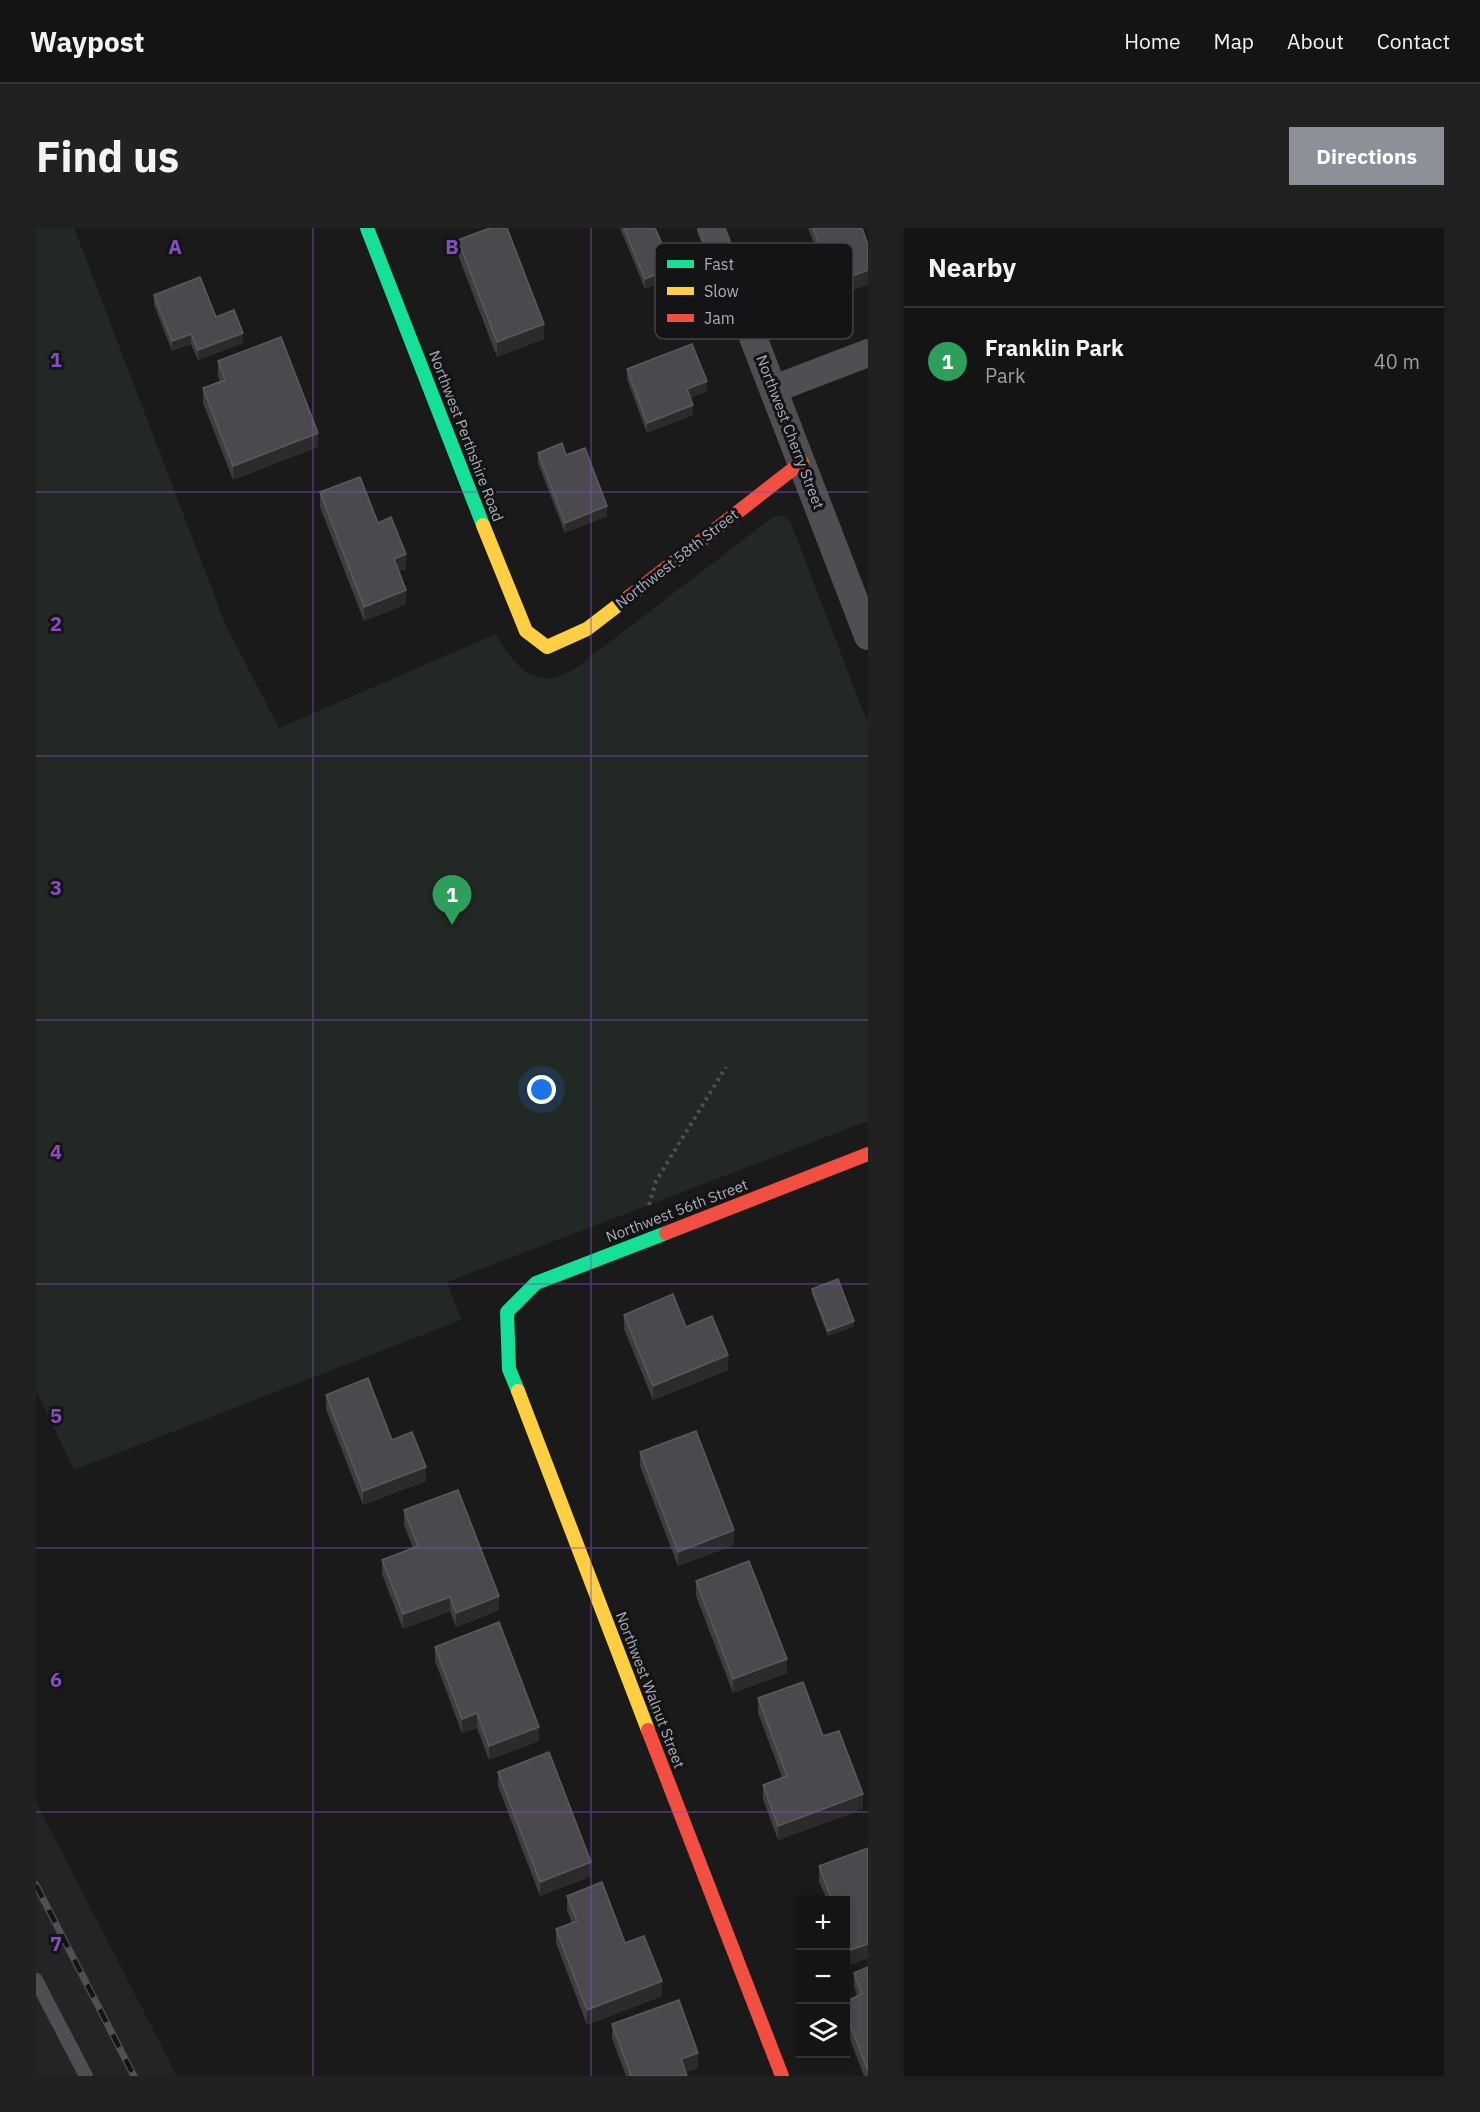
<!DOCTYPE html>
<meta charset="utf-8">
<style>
:root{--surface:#141414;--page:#212122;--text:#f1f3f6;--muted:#9d9ea0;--line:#333334;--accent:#8c9099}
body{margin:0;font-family:"IBM Plex Sans",sans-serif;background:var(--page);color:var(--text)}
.controls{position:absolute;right:18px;bottom:18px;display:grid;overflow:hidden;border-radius:0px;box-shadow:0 3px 9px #0003}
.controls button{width:54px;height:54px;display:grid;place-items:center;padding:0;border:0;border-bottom:2px solid var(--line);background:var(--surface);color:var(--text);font:30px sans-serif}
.you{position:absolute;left:506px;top:862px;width:21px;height:21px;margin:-15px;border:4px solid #fff;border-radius:50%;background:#1a73e8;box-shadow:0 0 0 9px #1a73e833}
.badge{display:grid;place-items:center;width:39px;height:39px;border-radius:50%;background:var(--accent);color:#fff;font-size:20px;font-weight:700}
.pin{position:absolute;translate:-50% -50px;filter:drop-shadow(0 2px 3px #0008)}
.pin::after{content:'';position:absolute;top:32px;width:21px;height:18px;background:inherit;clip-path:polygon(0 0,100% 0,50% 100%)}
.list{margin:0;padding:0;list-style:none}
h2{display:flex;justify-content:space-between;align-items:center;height:78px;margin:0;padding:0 24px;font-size:26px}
h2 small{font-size:20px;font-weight:400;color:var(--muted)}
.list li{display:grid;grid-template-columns:39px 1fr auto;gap:18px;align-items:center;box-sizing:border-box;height:108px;padding:0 24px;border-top:2px solid var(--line)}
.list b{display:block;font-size:22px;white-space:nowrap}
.list p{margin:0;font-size:20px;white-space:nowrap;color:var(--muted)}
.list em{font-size:20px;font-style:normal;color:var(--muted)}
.icon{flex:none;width:33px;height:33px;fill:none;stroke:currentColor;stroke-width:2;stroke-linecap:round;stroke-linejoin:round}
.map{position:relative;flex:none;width:832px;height:1848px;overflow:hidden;border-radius:0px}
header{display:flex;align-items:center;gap:36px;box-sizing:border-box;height:84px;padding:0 30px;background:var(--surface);border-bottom:2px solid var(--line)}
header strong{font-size:28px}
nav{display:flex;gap:33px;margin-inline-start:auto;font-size:21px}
.intro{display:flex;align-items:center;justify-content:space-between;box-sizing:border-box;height:144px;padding:0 36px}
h1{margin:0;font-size:42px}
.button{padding:15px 27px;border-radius:0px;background:var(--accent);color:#fff;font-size:21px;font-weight:700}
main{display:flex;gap:36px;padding:0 36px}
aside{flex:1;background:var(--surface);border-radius:0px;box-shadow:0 3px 9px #0003}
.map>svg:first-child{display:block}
</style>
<header>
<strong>Waypost</strong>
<nav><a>Home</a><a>Map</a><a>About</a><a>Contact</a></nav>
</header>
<div class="intro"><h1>Find us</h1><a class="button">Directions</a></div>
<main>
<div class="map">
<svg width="832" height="1848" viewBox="0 0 832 1848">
<rect width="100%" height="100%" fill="#1a1a1a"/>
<polygon fill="#242426" points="0,1574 141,1848 0,1848"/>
<path fill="#222924" d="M0,0H38L190,398L243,500L460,406C471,427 486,449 513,451C520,451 529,445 536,443L737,289L746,288L754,293L832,496V893L411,1054L425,1092L38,1242L0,1162Z"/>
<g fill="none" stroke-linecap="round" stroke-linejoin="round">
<polyline stroke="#505055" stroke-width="4" stroke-dasharray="3 4.5" stroke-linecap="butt" points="613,977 620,953 690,839"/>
<polyline stroke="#4e4f53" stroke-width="14" points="0,1752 50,1848"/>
<g stroke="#4e4f53" stroke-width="28">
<polyline points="675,0 832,408"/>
<polyline points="738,161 832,125"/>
</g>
<g stroke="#16e098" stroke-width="14">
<polyline points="331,0 447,297"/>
<polyline points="482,1163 473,1141 471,1084 500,1055 630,1005"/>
</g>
<g stroke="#ffcf43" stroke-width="14">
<polyline points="447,297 490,403 511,419 551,401 594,368"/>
<polyline points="482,1163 612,1502"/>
</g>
<g stroke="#f24e42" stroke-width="14">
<polyline points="594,368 766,234"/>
<polyline points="630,1005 832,926"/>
<polyline points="612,1502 746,1848"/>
</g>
<g stroke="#4f5053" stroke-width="7">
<polyline id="rail" points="0,1657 98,1848"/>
</g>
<use href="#rail" stroke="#141416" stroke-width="4.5" stroke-dasharray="14" stroke-linecap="butt"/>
</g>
<g fill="#3e3e41">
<polygon points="584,0 619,0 636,49 609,61"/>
<polygon points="772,0 826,0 798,69"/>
<polygon points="422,12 508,111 461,129 422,27"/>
<polygon points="118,67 180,89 207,115 162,132 155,116 136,123 118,77"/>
<polygon points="182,133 282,219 197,252 167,175 167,160 184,154 182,148"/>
<polygon points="591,141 671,163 654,170 657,187 611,205 591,151"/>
<polygon points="502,225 571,288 529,305 502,235"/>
<polygon points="284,264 342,295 370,341 363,343 370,376 328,393 284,279"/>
<polygon points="776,1061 818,1098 792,1108 776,1066"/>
<polygon points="588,1087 650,1099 692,1142 617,1172 588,1101"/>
<polygon points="290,1167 356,1212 390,1253 327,1277 290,1181"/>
<polygon points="604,1224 698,1317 642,1338 604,1238"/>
<polygon points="368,1282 463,1382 420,1399 414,1383 367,1401 346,1346 346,1332 377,1320 368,1297"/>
<polygon points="660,1353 751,1445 697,1465 660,1368"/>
<polygon points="399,1419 503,1513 453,1532 441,1500 426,1505 399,1433"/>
<polygon points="722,1470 787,1508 827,1581 742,1612 727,1571 727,1557 746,1549 722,1485"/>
<polygon points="462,1544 555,1648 504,1668 462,1558"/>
<polygon points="832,1620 832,1730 814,1737 810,1723 810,1672 791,1672 783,1653 783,1638"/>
<polygon points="531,1668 589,1715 626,1768 551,1797 520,1715 520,1701 536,1695 531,1682"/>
<polygon points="832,1739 832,1848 828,1848 810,1801 810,1773 821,1768 818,1759 818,1745"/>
<polygon points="576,1796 662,1840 650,1844 651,1848 590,1848 576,1810"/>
</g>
<g fill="#2b2b2c">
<polygon points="636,39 636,49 609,61 609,51"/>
<polygon points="832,42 832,57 798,69 798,55"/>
<polygon points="508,96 508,111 461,129 461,114"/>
<polygon points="207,105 207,115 162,132 162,122"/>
<polygon points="155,106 155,116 136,123 136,113"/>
<polygon points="671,153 671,163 651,171 651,161"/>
<polygon points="657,177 657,187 611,205 611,195"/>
<polygon points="282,205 282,219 197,252 197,238"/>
<polygon points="571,278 571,288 529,305 529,295"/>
<polygon points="370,326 370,341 358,345 358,331"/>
<polygon points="370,362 370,376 328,393 328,379"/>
<polygon points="818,1093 818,1098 792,1108 792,1103"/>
<polygon points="692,1127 692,1142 617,1172 617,1158"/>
<polygon points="390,1239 390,1253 327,1277 327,1263"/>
<polygon points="698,1302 698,1317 642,1338 642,1324"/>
<polygon points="463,1368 463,1382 420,1399 420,1385"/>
<polygon points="414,1369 414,1383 367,1401 367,1386"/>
<polygon points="751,1431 751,1445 697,1465 697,1451"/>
<polygon points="441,1485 441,1500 426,1505 426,1491"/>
<polygon points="503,1499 503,1513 453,1532 453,1518"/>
<polygon points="827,1566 827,1581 742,1612 742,1598"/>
<polygon points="555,1634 555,1648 504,1668 504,1654"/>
<polygon points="832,1716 832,1730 814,1737 814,1722"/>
<polygon points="626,1753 626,1768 551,1797 551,1782"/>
<polygon points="662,1825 662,1840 645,1846 645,1831"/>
</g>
<g fill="#4a4a4e" stroke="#595a5f" stroke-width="1.5">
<polygon points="454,0 471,0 508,96 461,114 422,12"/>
<polygon points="588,0 619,0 636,39 609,51"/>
<polygon points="777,0 826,0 832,17 832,42 798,55"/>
<polygon points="164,49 180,89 198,82 207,105 162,122 155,106 136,113 118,67"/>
<polygon points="245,109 282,205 197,238 167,160 189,152 182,133"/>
<polygon points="656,116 671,153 651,161 657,177 611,195 591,141"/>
<polygon points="526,215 530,227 549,220 571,278 529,295 502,225"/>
<polygon points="324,249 342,295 355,289 370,326 358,331 370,362 328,379 284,264"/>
<polygon points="802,1051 818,1093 792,1103 776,1061"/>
<polygon points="637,1066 650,1099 676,1088 692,1127 617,1158 588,1087"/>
<polygon points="332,1150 356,1212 376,1204 390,1239 327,1263 290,1167"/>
<polygon points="660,1203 698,1302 642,1324 604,1224"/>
<polygon points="422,1262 463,1368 420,1385 414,1369 367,1386 346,1332 382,1318 368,1282"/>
<polygon points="713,1333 751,1431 697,1451 660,1353"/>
<polygon points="463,1394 503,1499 453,1518 441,1485 426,1491 399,1419"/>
<polygon points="767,1454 787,1508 803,1503 827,1566 742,1598 727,1557 751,1548 722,1470"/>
<polygon points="513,1524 555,1634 504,1654 462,1544"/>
<polygon points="832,1620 832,1716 814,1722 810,1709 810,1672 796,1672 783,1638"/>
<polygon points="566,1654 589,1715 608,1708 626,1753 551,1782 520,1701 541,1693 531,1668"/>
<polygon points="832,1739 832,1843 810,1786 810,1773 826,1766 818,1745"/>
<polygon points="643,1772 662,1825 645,1831 651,1848 593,1848 595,1847 576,1796"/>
</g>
<path fill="none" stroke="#874cbe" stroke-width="1.5" stroke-opacity="0.55" d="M277,0V1848M555,0V1848M0,264H832M0,528H832M0,792H832M0,1056H832M0,1320H832M0,1584H832"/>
<g text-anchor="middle" stroke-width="6" stroke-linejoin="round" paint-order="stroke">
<g font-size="15" fill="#abaebb" stroke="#141416">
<text transform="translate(754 204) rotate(69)" y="5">Northwest Cherry Street</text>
<text transform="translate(430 208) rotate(69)" y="5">Northwest Perthshire Road</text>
<text transform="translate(641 331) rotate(-38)" y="5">Northwest 58th Street</text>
<text transform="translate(641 983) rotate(-21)" y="5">Northwest 56th Street</text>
<text transform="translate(614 1462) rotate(69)" y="5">Northwest Walnut Street</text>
</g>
</g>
<rect x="619" y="15" width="198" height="96" rx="9" fill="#141416" stroke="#414248" stroke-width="1.5"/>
<rect x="631" y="32" width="27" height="8" fill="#16e098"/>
<rect x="631" y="59" width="27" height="8" fill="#ffcf43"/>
<rect x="631" y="86" width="27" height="8" fill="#f24e42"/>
<g font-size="16" fill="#abaebb">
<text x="668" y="42">Fast</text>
<text x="668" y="69">Slow</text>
<text x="668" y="96">Jam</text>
</g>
<g font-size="20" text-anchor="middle" font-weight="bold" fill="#874cbe" stroke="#141416" stroke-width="6" stroke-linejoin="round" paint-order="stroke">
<text x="139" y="26">A</text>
<text x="416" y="26">B</text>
<text x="20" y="139">1</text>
<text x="20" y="403">2</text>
<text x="20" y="667">3</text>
<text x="20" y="931">4</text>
<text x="20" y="1195">5</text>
<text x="20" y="1459">6</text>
<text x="20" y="1723">7</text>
</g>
</svg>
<div class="controls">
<button>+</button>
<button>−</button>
<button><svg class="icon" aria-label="layers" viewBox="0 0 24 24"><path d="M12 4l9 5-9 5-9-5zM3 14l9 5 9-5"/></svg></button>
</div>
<div class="you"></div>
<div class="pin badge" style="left:416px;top:697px;background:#2e9e5b">1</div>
</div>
<aside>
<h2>Nearby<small></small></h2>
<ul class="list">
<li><span class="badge" style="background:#2e9e5b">1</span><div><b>Franklin Park</b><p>Park</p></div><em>40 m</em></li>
</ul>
</aside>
</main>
